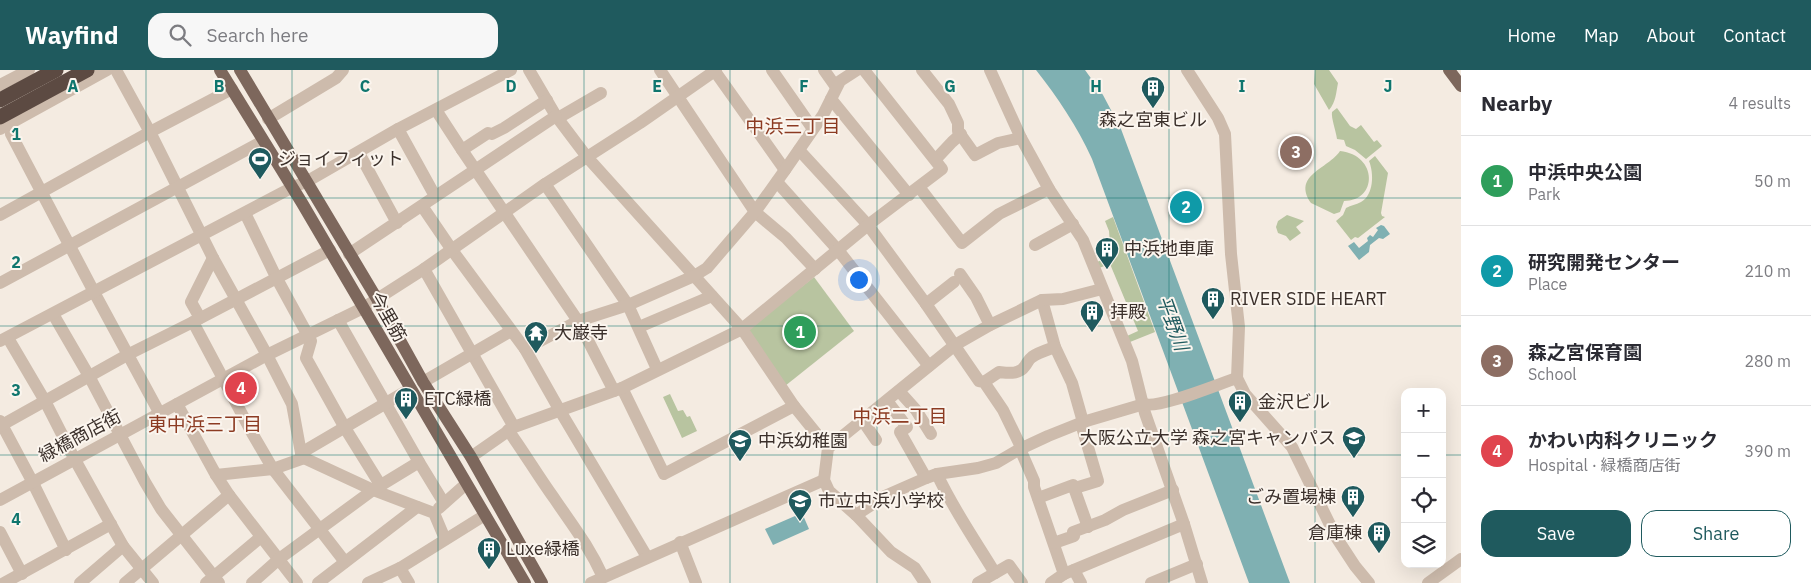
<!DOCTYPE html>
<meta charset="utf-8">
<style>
:root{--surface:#fff;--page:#f7f7f7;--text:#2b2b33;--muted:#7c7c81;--line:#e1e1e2;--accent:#1f5a5e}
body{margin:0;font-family:"IBM Plex Sans","Noto Sans JP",sans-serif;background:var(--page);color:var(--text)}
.controls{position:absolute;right:15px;bottom:15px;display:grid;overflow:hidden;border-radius:10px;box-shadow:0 5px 20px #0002}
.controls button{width:45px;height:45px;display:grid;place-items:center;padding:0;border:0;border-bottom:1px solid var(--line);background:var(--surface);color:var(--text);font:25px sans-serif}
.you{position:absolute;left:858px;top:209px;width:18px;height:18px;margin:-12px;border:4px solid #fff;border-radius:50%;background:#1a73e8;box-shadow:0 0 0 8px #1a73e833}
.badge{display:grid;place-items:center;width:32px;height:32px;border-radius:50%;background:var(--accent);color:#fff;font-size:16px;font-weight:700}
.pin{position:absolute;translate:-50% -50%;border:2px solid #fff;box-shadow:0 1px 5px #0006}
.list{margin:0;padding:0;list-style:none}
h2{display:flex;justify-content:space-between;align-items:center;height:65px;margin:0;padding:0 20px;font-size:21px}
h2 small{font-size:16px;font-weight:400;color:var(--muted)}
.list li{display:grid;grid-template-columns:32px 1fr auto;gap:15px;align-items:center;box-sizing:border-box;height:90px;padding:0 20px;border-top:1px solid var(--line)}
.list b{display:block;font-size:19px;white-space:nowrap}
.list p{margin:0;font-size:16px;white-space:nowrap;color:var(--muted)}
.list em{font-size:16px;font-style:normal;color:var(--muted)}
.actions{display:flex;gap:10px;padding:15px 20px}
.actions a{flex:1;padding:11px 0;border:1px solid var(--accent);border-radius:15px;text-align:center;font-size:18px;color:var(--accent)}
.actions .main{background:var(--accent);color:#fff}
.icon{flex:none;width:28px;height:28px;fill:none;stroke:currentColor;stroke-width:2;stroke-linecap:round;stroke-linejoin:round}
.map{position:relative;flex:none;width:1461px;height:513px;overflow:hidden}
header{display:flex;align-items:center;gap:30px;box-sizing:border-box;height:70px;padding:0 25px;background:var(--accent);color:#fff}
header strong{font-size:24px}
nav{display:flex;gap:28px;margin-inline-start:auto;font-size:18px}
.search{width:350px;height:45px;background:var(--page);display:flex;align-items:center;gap:12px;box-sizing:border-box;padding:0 18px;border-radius:15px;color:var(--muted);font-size:19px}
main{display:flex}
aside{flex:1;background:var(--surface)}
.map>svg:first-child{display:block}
</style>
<header>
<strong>Wayfind</strong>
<div class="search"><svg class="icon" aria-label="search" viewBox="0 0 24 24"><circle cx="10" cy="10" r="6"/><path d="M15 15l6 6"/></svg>Search here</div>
<nav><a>Home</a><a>Map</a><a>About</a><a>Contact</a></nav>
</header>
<main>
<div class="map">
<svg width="1461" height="513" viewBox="0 0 1461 513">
<rect width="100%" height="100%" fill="#f4ebe1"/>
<g fill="#b8c4a0">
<path d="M1315,0H1329L1338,13C1336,23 1336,32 1329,40L1314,14Z"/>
<path d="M1337,38L1350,56L1356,59L1361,55L1374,72L1377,70L1382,76L1366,89L1355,80L1346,76L1344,70L1337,69C1336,61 1331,48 1332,42Z"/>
<path d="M1340,81C1378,85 1378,131 1344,131L1340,142L1334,144L1311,133C1292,105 1328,99 1340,81Z"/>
<path d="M1375,86L1388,103L1381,143L1382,146L1385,147L1358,168L1355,167L1351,170L1336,151L1343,145L1346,138C1351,135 1356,135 1361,132C1374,125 1374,103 1369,91Z"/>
<polygon points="1287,145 1304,151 1296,157 1301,163 1290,171 1286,166 1278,163 1276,157 1278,151"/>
<polygon points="1113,147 1155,262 1130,272 1127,266 1138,261 1110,194 1099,198 1097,192 1111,186 1109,161 1105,151"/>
<polygon points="814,207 854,261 785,316 748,259"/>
<polygon points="670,324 678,341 683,340 687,347 690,346 697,361 682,368 663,327"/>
</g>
<g fill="#7fb0b2">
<path d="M1036,0H1085L1103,25L1121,59L1290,513H1249L1092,89C1077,56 1058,28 1036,0Z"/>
<polygon points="1381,155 1384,156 1390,164 1383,169 1379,168 1370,175 1369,182 1359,190 1348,176 1354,172 1359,178 1368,171 1367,168 1370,165 1373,167 1378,160 1376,158"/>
<polygon points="802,443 809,459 773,475 765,459"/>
</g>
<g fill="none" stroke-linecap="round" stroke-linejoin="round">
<g stroke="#cdbbac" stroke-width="12">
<polyline points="116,0 150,62 213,188 267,285 292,334 301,383 304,388 373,420 434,443 445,469"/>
<polyline points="529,0 556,46 587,87 742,259 794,336 828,378"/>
<polyline points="660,0 755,142 786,168 815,199"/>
<polyline points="714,0 785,100"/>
<polyline points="772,0 813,59"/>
<polyline points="824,0 836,17"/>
<polyline points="922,0 949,34 958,53 958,61 975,85 998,73 1021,68"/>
<polyline points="990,0 1021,68 1049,119 1083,170 1132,291 1145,343 1184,454 1202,513"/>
<polyline points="831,29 909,125"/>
<polyline points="436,40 462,80 578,251 614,321"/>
<polyline points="558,48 601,23"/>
<polyline points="268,49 336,8 343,0"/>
<polyline points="398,59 435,126"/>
<polyline points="11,64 94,222 160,344"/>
<polyline points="462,80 488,63 492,64 504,58 547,30"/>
<polyline points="799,80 868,155 926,234 979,311 984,312 1003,340 1020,375 1020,379 1034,411 1034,417 1064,504"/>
<polyline points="359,83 397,153"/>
<polyline points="936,89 952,72 961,64"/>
<polyline points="777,112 838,180 929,296"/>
<polyline points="545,114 628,235 657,299"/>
<polyline points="293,117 306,112 398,59 511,0"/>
<polyline points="919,117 962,173 999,144 1049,119"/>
<polyline points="422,136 452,180 525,279"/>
<polyline points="245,143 276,207 311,271 306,288 345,358 381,416"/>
<polyline points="0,145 150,62 232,19"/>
<polyline points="1035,175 1073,154"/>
<polyline points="349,184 556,46"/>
<polyline points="424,199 514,357"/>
<polyline points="960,204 976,227 990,255"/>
<polyline points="0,213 263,71"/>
<polyline points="1042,230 1055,277 1072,313 1083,352 1082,357 1098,411 1075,418"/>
<polyline points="926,234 954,212"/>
<polyline points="53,244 89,306 145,412 161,439 219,513"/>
<polyline points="200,248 191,232 213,188"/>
<polyline points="338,250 419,392 444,433"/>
<polyline points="193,252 252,363 273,399 345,492"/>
<polyline points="639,257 712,226"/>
<polyline points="8,268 45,331 74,388 123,476 153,513"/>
<polyline points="423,312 511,261"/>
<path d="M984,312L999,302C1008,303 1019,305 1025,296C1028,292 1028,290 1032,287C1039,282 1047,280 1055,277"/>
<polyline points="622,318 664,404 794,336"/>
<polyline points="899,321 916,340 931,364"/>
<polyline points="887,331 907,357 900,362 926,408"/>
<polyline points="177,334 216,405 229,425 297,513"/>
<polyline points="0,351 32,411 66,480"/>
<polyline points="863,351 876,370"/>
<polyline points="0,356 129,284 193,252 330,180"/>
<path d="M508,360C524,382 538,406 554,428C573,456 589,476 603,507"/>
<polyline points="301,383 410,319"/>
<polyline points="471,387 514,357 622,318 742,259 868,155 942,99 864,0"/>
<path d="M937,404C953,439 975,470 995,503"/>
<polyline points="216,405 273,399 304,388"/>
<polyline points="1038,428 1073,415 1088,457"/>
<polyline points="0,430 267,285 363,238 424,199 545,114 640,53 716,0"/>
<polyline points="439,438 466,414"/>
<path d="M856,445L885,426L926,408L937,404L978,398L996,393L1020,379L1048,366L1083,352L1144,334C1159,339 1218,314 1237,308"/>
<polyline points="0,462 22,504"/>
<polyline points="680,472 696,513"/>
<polyline points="1054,473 1074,466 1073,462 1105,450 1123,440 1173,420"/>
<polyline points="647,487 559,339 525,279 578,251 628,235 694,206 707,198 755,142 785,100 823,45 840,11 857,0"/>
<polyline points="400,498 409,513"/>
<polyline points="1074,500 1081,513"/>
<polyline points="4,513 111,454"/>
<polyline points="80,513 123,476"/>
<polyline points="125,513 229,425"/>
<polyline points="206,513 261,467"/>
<polyline points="252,513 279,489 373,420 419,392"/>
<polyline points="318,513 417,437"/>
<polyline points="368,513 400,498 485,445"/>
<polyline points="591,513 824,410"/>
<polyline points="925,513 915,498 891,482 856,445 829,421 824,410 828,378 955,275 990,255 1042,230 1063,229 1102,219"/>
<polyline points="978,513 1009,495 1022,513"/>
<polyline points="1051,513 1064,504 1184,454"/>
<polyline points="1151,513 1197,494"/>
</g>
<g stroke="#cdbbac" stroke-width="12">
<polyline points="1187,0 1218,48 1225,64 1231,184 1239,257 1237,308 1245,324 1292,377 1336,467 1355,496 1369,513"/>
<polyline points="0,15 29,0"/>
<polyline points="0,59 107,0"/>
<polyline points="0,271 293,117"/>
<polyline points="1428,513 1461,489"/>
</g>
<g stroke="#7d675c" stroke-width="12">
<polyline points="220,0 302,133 525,513"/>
<polyline points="240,0 377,229 423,312 471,387 542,513"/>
<polyline points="1449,0 1461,16"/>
</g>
<g stroke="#5c4a42" stroke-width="15">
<polyline points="0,30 56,0"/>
<polyline points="0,47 87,0"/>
</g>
</g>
<path fill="none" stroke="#0f766e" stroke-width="1" stroke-opacity="0.55" d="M146,0V513M292,0V513M438,0V513M584,0V513M730,0V513M877,0V513M1023,0V513M1169,0V513M1315,0V513M0,128H1461M0,256H1461M0,385H1405M1442,385H1461"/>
<defs>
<g id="building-pin" transform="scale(1.25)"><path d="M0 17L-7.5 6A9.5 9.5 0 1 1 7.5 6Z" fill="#1f5a5e" stroke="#fbf5ee"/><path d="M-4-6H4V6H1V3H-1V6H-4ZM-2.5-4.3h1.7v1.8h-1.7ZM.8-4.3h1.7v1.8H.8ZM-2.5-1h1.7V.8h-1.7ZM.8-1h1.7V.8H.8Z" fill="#fff"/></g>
<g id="stadium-pin" transform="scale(1.25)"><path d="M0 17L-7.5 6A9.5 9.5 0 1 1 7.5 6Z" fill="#1f5a5e" stroke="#fbf5ee"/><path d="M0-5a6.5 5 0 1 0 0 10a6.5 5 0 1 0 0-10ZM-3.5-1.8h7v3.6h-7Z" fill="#fff"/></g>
<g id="temple-pin" transform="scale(1.25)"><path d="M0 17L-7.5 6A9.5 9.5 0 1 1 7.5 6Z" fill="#1f5a5e" stroke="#fbf5ee"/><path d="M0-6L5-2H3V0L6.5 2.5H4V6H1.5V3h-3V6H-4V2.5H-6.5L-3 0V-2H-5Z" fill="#fff"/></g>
<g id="university-pin" transform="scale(1.25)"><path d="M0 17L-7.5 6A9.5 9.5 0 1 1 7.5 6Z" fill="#1f5a5e" stroke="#fbf5ee"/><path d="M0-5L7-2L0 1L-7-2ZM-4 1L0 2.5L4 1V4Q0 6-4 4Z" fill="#fff"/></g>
<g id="school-pin" transform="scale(1.25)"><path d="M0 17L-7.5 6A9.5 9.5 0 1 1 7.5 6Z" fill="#1f5a5e" stroke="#fbf5ee"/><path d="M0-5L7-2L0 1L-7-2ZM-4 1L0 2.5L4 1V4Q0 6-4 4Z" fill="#fff"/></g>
</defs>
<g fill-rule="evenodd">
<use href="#building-pin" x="1153" y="18"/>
<use href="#stadium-pin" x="260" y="89"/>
<use href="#building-pin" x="1107" y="179"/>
<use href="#building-pin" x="1213" y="229"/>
<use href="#building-pin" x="1092" y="242"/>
<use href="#temple-pin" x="536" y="263"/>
<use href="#building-pin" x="406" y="329"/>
<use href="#building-pin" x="1240" y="332"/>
<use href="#university-pin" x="1354" y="368"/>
<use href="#school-pin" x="740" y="371"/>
<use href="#building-pin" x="1353" y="427"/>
<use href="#school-pin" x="800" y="431"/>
<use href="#building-pin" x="1379" y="463"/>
<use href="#building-pin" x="489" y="479"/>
</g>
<g text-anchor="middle" stroke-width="4" stroke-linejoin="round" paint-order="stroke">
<g font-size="18" fill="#3b302b" stroke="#fbf5ee" text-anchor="start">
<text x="1153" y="56" text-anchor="middle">森之宮東ビル</text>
<text x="278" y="95">ジョイフィット</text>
<text x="1124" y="185">中浜地車庫</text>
<text x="1230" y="235">RIVER SIDE HEART</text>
<text x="1110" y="248">拝殿</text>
<text x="554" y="269">大巌寺</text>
<text x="424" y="335">ETC緑橋</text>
<text x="1258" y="338">金沢ビル</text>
<text x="1336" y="374" text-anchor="end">大阪公立大学 森之宮キャンパス</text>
<text x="758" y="377">中浜幼稚園</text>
<text x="1336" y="433" text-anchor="end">ごみ置場棟</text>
<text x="818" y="437">市立中浜小学校</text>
<text x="1362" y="469" text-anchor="end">倉庫棟</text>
<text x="506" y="485">Luxe緑橋</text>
</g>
<g font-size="18" fill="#3b302b" stroke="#fbf5ee">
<text transform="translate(388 247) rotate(60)" y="6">今里筋</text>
<text transform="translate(80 366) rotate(-28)" y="6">緑橋商店街</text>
</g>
<g font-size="19" fill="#8c3b22" stroke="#fbf5ee">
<text x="793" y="63">中浜三丁目</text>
<text x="900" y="353">中浜二丁目</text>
<text x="205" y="361">東中浜三丁目</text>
</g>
<g font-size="19" font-style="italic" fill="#1f5a5e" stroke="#fbf5ee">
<text transform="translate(1173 253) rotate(70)" y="7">平野川</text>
</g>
</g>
<g font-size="16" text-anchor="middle" font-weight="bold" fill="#0f766e" stroke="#fbf5ee" stroke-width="4" stroke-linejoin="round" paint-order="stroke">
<text x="73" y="22">A</text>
<text x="219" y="22">B</text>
<text x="365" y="22">C</text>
<text x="511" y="22">D</text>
<text x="657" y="22">E</text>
<text x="804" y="22">F</text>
<text x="950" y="22">G</text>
<text x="1096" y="22">H</text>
<text x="1242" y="22">I</text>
<text x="1388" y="22">J</text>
<text x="16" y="70">1</text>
<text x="16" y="198">2</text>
<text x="16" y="326">3</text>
<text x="16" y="455">4</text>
</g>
</svg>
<div class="controls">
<button>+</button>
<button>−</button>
<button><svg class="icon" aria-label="locate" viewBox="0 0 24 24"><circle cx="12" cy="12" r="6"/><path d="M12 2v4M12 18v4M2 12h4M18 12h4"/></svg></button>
<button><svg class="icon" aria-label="layers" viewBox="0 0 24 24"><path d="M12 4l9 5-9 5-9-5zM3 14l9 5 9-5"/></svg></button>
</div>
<div class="you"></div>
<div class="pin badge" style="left:800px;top:262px;background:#2e9e5b">1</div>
<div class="pin badge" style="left:1186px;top:137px;background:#0f9aa8">2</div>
<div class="pin badge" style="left:1296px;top:82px;background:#8d6e63">3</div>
<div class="pin badge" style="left:241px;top:318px;background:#e0444e">4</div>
</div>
<aside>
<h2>Nearby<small>4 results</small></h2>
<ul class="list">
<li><span class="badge" style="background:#2e9e5b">1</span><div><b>中浜中央公園</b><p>Park</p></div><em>50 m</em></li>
<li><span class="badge" style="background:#0f9aa8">2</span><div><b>研究開発センター</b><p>Place</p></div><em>210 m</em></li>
<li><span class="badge" style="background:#8d6e63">3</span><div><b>森之宮保育園</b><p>School</p></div><em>280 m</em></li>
<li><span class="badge" style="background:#e0444e">4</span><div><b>かわい内科クリニック</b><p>Hospital · 緑橋商店街</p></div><em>390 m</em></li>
</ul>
<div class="actions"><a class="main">Save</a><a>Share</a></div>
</aside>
</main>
